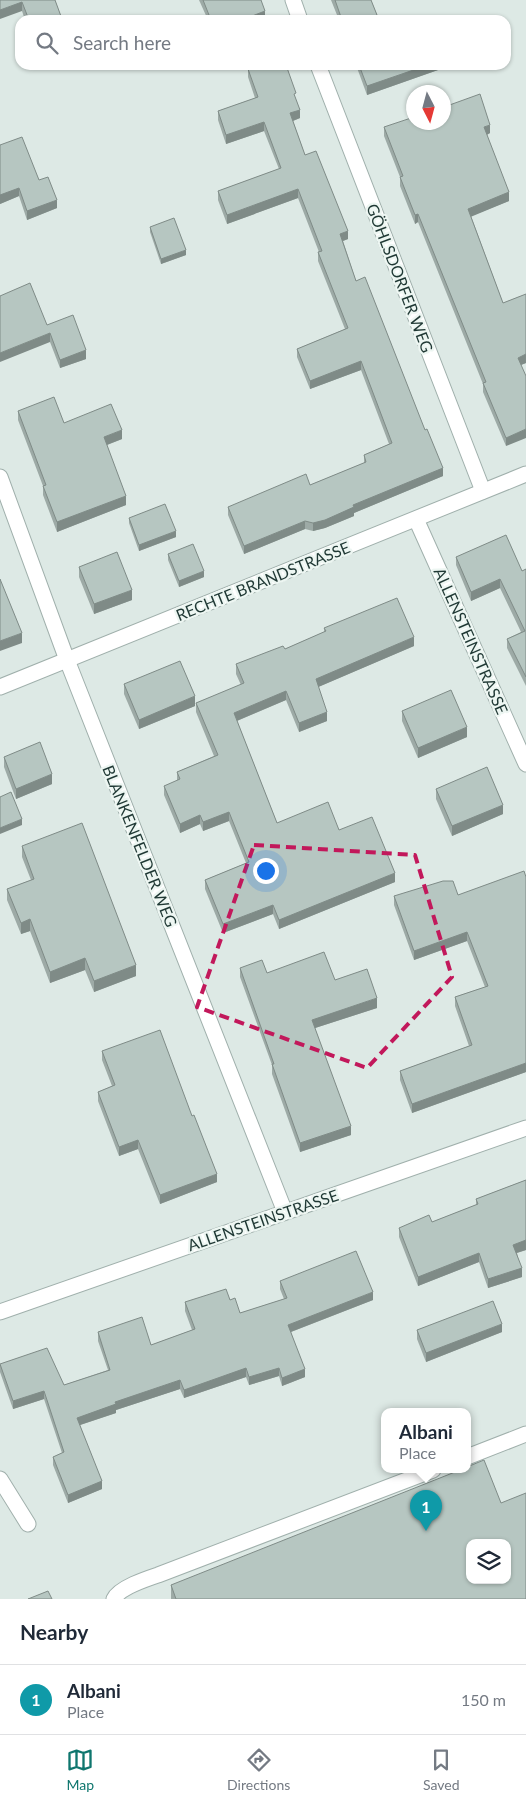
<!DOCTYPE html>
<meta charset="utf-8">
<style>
:root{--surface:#fff;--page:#f6f6f7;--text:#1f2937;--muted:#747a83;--line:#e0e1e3;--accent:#0f766e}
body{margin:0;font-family:Lato,sans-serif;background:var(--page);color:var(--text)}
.controls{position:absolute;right:15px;bottom:15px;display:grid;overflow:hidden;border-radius:10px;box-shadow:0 1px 4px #0004}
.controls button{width:45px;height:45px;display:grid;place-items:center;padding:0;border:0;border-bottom:1px solid var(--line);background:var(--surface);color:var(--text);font:25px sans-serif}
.compass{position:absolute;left:406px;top:85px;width:45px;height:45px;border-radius:50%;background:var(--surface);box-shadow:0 1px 4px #0004;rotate:174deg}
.you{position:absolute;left:265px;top:870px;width:18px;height:18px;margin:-12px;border:4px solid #fff;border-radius:50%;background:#1a73e8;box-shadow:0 0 0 8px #1a73e833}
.badge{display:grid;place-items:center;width:32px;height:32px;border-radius:50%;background:var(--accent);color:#fff;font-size:16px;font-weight:700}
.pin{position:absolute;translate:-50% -41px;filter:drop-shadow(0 1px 2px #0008)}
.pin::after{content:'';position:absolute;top:26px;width:18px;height:15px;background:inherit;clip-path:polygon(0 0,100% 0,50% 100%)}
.popup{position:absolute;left:381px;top:1408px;width:90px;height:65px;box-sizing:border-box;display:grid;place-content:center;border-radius:10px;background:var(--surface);filter:drop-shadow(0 1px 4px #0005);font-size:16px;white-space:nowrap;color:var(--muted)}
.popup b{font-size:19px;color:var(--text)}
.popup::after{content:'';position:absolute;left:50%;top:100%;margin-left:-10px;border:10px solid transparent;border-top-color:var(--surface)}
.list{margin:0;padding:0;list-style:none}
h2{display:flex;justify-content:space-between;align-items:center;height:65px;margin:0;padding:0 20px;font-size:21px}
h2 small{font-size:16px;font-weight:400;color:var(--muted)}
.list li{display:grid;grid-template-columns:32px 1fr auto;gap:15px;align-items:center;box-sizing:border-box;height:70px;padding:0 20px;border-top:1px solid var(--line)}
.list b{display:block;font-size:19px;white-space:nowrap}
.list p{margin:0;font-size:16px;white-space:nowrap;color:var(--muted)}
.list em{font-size:16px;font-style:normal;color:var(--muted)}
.icon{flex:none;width:28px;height:28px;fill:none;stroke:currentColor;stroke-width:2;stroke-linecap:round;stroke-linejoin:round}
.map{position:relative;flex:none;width:526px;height:1599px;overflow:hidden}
.search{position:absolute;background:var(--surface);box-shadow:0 1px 4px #0004;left:15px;right:15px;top:15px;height:55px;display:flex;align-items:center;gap:12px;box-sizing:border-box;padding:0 18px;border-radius:15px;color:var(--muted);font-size:19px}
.sheet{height:135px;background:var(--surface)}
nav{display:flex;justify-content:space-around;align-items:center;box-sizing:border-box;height:70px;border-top:1px solid var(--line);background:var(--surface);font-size:14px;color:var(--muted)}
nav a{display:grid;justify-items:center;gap:2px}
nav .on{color:var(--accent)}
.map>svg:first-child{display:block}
</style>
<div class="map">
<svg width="526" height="1599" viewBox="0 0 526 1599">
<rect width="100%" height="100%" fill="#dde9e5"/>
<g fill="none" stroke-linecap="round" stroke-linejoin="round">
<g stroke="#a0b0ac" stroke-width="17">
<g id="minor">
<polyline points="293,0 300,20"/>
<polyline points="318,65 483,491"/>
<polyline points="0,477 67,660 285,1212"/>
<polyline points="416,519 526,764"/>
<polyline points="0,687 526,474"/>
<polyline points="0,1312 526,1128"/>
<polyline points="467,1457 526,1434"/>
<polyline points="0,1479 28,1524"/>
<path d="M114,1599C119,1588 146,1579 158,1575L433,1470"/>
</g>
</g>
<use href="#minor" stroke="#fff" stroke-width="15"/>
</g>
<g fill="#9daaa6">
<polygon points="0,0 55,0 62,20 25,20 22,11"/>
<polygon points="199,0 261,0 265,20 208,20"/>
<polygon points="331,0 371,0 379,20 339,20"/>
<polygon points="356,65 438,65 438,70 367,95"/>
<polygon points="248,69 296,100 300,118 293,121 305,155 348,239 343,241 356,281 443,476 354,513 354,516 325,528 313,531 305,529 244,554 228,515 228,507 310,485 364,463 364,455 389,444 361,370 310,389 297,357 297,349 345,329 318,261 318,252 319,252 298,198 227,224 218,200 218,191 279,169 264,131 226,144 218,120 218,111 255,98 248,77"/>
<polygon points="384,127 490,133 487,135 509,201 471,216 503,303 526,294 526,363 521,365 506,446 483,392 483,384 418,222 415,224 400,186 400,177 384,136"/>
<polygon points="0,145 39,180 57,208 27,220 19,196 0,204"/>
<polygon points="150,227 186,255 161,264 150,232"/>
<polygon points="47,325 86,359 60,368 50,342"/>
<polygon points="18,411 122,439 107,445 126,505 57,532 43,495 43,486 18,420"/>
<polygon points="129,518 176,537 139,551 129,523"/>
<polygon points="168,554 204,577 179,587 168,560"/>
<polygon points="456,557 522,571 526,569 526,686 507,648 507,639 521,632 500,588 471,601 456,565"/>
<polygon points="79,567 132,600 94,614 79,577"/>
<polygon points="324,628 414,646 318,687 327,721 299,732 286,700 237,721 277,823 339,830 395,882 279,929 273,914 223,933 205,889 205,880 246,863 229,821 203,831 200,824 180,833 164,795 164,786 177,781 177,772 214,756 196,712 196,703 241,685 236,674 236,664 285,649 324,632"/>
<polygon points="124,684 195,706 139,729 124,694"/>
<polygon points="402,711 467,737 418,758 402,721"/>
<polygon points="4,757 52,784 16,799 4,767"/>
<polygon points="436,789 503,814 452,836 436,799"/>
<polygon points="22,846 136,976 94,992 85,970 50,983 30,931 21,934 7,900 7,889 31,880 22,857"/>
<polygon points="526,877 526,1072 412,1113 400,1080 400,1071 469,1046 455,1006 455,997 485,987 467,941 414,960 394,905 394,896 458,895"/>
<polygon points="240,968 267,973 335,980 377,1008 315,1028 351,1135 300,1152 272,1074 272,1065 240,977"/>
<polygon points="102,1051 217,1182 160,1204 138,1149 119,1156 98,1101 98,1092 112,1086 102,1060"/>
<polygon points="526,1180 526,1250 517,1253 522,1277 488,1288 479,1262 418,1286 399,1237 399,1228 432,1222 476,1205 476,1199"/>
<polygon points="280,1281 373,1300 291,1332 305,1377 282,1386 279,1376 249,1385 246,1377 184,1398 180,1389 116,1410 116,1413 80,1425 102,1489 68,1503 53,1465 53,1457 62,1453 44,1399 13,1409 0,1372 0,1364 64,1385 108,1370 98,1341 98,1332 151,1345 192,1330 185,1311 185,1302 230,1300 240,1313 284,1299 280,1289"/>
<polygon points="417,1330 502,1332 426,1362 417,1339"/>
<polygon points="501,1503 526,1599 171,1599 171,1585"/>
</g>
<g fill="#7f8b87">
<polygon points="22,2 22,11 0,19 0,10"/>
<polygon points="265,11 265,20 247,20 247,18"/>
<polygon points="428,65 438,65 438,70 367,95 367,86"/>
<polygon points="300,110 300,118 290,122 290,113"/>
<polygon points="264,122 264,131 226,144 226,135"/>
<polygon points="490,125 490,133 484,136 484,127"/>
<polygon points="19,188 19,196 0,204 0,195"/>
<polygon points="298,189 298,198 227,224 227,215"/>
<polygon points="509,192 509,201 468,218 468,209"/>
<polygon points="57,200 57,208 27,220 27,211"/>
<polygon points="418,214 418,222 415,224 415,215"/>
<polygon points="348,231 348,239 340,242 340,234"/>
<polygon points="186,250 186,255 161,264 161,259"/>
<polygon points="50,333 50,342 0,362 0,353"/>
<polygon points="86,350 86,359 60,368 60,360"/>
<polygon points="526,354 526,363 518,366 518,358"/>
<polygon points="361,361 361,370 310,389 310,381"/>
<polygon points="526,429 526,438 506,446 506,438"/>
<polygon points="122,430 122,439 104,446 104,437"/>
<polygon points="443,468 443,476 354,513 354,516 325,528 313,531 313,523 353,505"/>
<polygon points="126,496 126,505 57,532 57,522"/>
<polygon points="305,521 305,529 244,554 244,546"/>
<polygon points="176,531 176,537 139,551 139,545"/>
<polygon points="204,571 204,577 179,587 179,581"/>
<polygon points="500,579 500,588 471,601 471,592"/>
<polygon points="132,590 132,600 94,614 94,604"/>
<polygon points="22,633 22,643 0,651 0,641"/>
<polygon points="414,637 414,646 316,688 316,679"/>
<polygon points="286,691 286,700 234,722 234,713"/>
<polygon points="195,696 195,706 139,729 139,720"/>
<polygon points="327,712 327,721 299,732 299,723"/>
<polygon points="467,727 467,737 418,758 418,748"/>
<polygon points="52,774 52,784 16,799 16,789"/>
<polygon points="503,805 503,814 452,836 452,826"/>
<polygon points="229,812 229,821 203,831 203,822"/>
<polygon points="200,815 200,824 180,833 180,824"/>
<polygon points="22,819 22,825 0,834 0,828"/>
<polygon points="395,873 395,882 279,929 279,920"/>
<polygon points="273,905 273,914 223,933 223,924"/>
<polygon points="30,919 30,931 21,934 21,923"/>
<polygon points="467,932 467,941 414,960 414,951"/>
<polygon points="85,958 85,970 50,983 50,972"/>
<polygon points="136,965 136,976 94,992 94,981"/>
<polygon points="377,998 377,1008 312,1029 312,1020"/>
<polygon points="526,1063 526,1072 412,1113 412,1104"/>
<polygon points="351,1126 351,1135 300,1152 300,1143"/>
<polygon points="138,1140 138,1149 119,1156 119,1147"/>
<polygon points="217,1174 217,1182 160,1204 160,1195"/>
<polygon points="526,1240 526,1250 513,1254 513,1245"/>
<polygon points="479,1253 479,1262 418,1286 418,1277"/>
<polygon points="522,1268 522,1277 488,1288 488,1279"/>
<polygon points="373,1292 373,1300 288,1333 288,1325"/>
<polygon points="502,1324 502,1332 426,1362 426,1353"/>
<polygon points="246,1368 246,1377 184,1398 184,1390"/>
<polygon points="279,1368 279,1376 249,1385 249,1377"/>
<polygon points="305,1369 305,1377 282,1386 282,1378"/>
<polygon points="180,1380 180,1389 116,1410 116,1413 77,1426 77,1418 115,1402"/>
<polygon points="44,1391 44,1399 13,1409 13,1401"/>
<polygon points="102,1481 102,1489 68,1503 68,1495"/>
</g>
<g fill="#b6c6c1" stroke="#7f8b87" fill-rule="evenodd">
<polygon points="0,0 55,0 62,19 59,20 29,20 22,2 0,10"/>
<polygon points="203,0 261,0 265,11 247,18 248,20 211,20"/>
<polygon points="335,0 371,0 379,20 342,20"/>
<polygon points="259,65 286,65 296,93 294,94 300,110 290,113 305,155 316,151 348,231 340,234 356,281 365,277 425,430 427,429 443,468 353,505 354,507 325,520 313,523 305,521 244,546 228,507 306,474 310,485 366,462 364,455 392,443 361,361 310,381 297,349 348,328 318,252 322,251 298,189 227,215 218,191 281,168 264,122 226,135 218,111 258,97 248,69"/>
<polygon points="359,65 428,65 367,86"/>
<polygon points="480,94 490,125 484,127 509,192 468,209 503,303 526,294 526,354 518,358 526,376 526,429 506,438 483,383 486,382 418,214 415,215 400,177 403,176 384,127 414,117 414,122 444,122 444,107"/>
<polygon points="22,137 39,180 48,177 57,200 27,211 19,188 0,195 0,145"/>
<polygon points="174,218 186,250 161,259 150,227"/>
<polygon points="30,283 47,325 73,315 86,350 60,360 50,333 0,353 0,296"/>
<polygon points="54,397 64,423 111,404 122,430 104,437 126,496 57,522 43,486 46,485 18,411"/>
<polygon points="165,504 176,531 139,545 129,518"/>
<polygon points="506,535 522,571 526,569 526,677 507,639 525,631 500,579 471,592 456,557"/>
<polygon points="193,544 204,571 179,581 168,554"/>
<polygon points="117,552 132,590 94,604 79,567"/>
<polygon points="0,579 22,633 0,641"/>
<polygon points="397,598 414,637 316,679 327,712 299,723 286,691 234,713 277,823 328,802 339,830 372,817 395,873 279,920 273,905 223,924 205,880 249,862 229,812 203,822 200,815 180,824 164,786 180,779 177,772 218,755 196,703 244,683 236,664 283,646 285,649 326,631 324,628"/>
<polygon points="180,661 195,696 139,720 124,684"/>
<polygon points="451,690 467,727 418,748 402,711"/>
<polygon points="40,742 52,774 16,789 4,757"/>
<polygon points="487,767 503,805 452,826 436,789"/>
<polygon points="11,792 22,819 0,828 0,797"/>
<polygon points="82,823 136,965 94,981 85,958 50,972 30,919 21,923 7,889 34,879 22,846"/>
<polygon points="524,871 526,877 526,1063 412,1104 400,1071 472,1045 455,997 488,986 467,932 414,951 394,896 443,881 453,881 458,895"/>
<polygon points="324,952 335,980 367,969 377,998 312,1020 351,1126 300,1143 272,1064 274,1064 240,968 262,960 267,973"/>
<polygon points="160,1030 192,1116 194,1115 217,1174 160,1195 138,1140 119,1147 98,1092 115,1085 102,1051"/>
<polygon points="526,1180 526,1240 513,1245 522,1268 488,1279 479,1253 418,1277 399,1228 429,1215 432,1222 478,1204 476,1199"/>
<polygon points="356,1251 373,1292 288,1325 305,1369 282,1378 279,1368 249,1377 246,1368 184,1390 180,1380 115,1402 116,1404 77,1418 102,1481 68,1495 53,1457 64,1452 44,1391 13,1401 0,1364 47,1348 64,1385 110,1370 98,1332 142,1317 151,1345 195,1329 185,1302 226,1289 230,1300 235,1298 240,1313 287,1298 280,1281"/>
<polygon points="493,1301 502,1324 426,1353 417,1330"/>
<path d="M484,1460L501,1503L526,1493V1599H176L171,1585L460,1470H467V1467ZM470,1543H507V1580H470Z"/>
<polygon points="48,1591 52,1599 28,1599"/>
</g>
<path fill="none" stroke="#c2185b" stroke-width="4" stroke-dasharray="10 6" stroke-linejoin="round" d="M254,845L415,855L452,977L367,1068L197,1007Z"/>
<g text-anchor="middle" stroke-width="4.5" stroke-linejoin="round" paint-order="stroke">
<g font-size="16" fill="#1f3834" stroke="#edf6f2">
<text transform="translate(400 278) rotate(69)" y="6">GÖHLSDORFER WEG</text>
<text transform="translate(263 581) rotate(-22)" y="6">RECHTE BRANDSTRASSE</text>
<text transform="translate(471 641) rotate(66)" y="6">ALLENSTEINSTRASSE</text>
<text transform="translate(140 846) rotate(68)" y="6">BLANKENFELDER WEG</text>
<text transform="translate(263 1220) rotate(-19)" y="6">ALLENSTEINSTRASSE</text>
</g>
</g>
</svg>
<div class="controls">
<button><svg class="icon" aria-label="layers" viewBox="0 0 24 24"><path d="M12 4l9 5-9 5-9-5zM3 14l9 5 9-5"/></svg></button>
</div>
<svg class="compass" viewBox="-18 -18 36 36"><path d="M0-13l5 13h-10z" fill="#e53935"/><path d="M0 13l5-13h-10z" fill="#747a83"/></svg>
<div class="you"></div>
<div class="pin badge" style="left:426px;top:1531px;background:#0f9aa8">1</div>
<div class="popup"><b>Albani</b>Place</div>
<div class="search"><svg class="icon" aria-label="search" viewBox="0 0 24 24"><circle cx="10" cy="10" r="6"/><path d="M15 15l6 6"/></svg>Search here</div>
</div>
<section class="sheet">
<h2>Nearby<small></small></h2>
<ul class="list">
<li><span class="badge" style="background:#0f9aa8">1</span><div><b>Albani</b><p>Place</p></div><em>150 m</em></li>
</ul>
</section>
<nav>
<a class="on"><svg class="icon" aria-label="map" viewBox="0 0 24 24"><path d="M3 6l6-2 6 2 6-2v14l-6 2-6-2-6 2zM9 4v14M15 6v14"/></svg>Map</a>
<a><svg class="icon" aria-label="directions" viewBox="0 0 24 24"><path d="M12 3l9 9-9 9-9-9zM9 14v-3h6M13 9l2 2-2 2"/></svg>Directions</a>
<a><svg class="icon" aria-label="saved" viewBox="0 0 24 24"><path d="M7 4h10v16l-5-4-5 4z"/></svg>Saved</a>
</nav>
